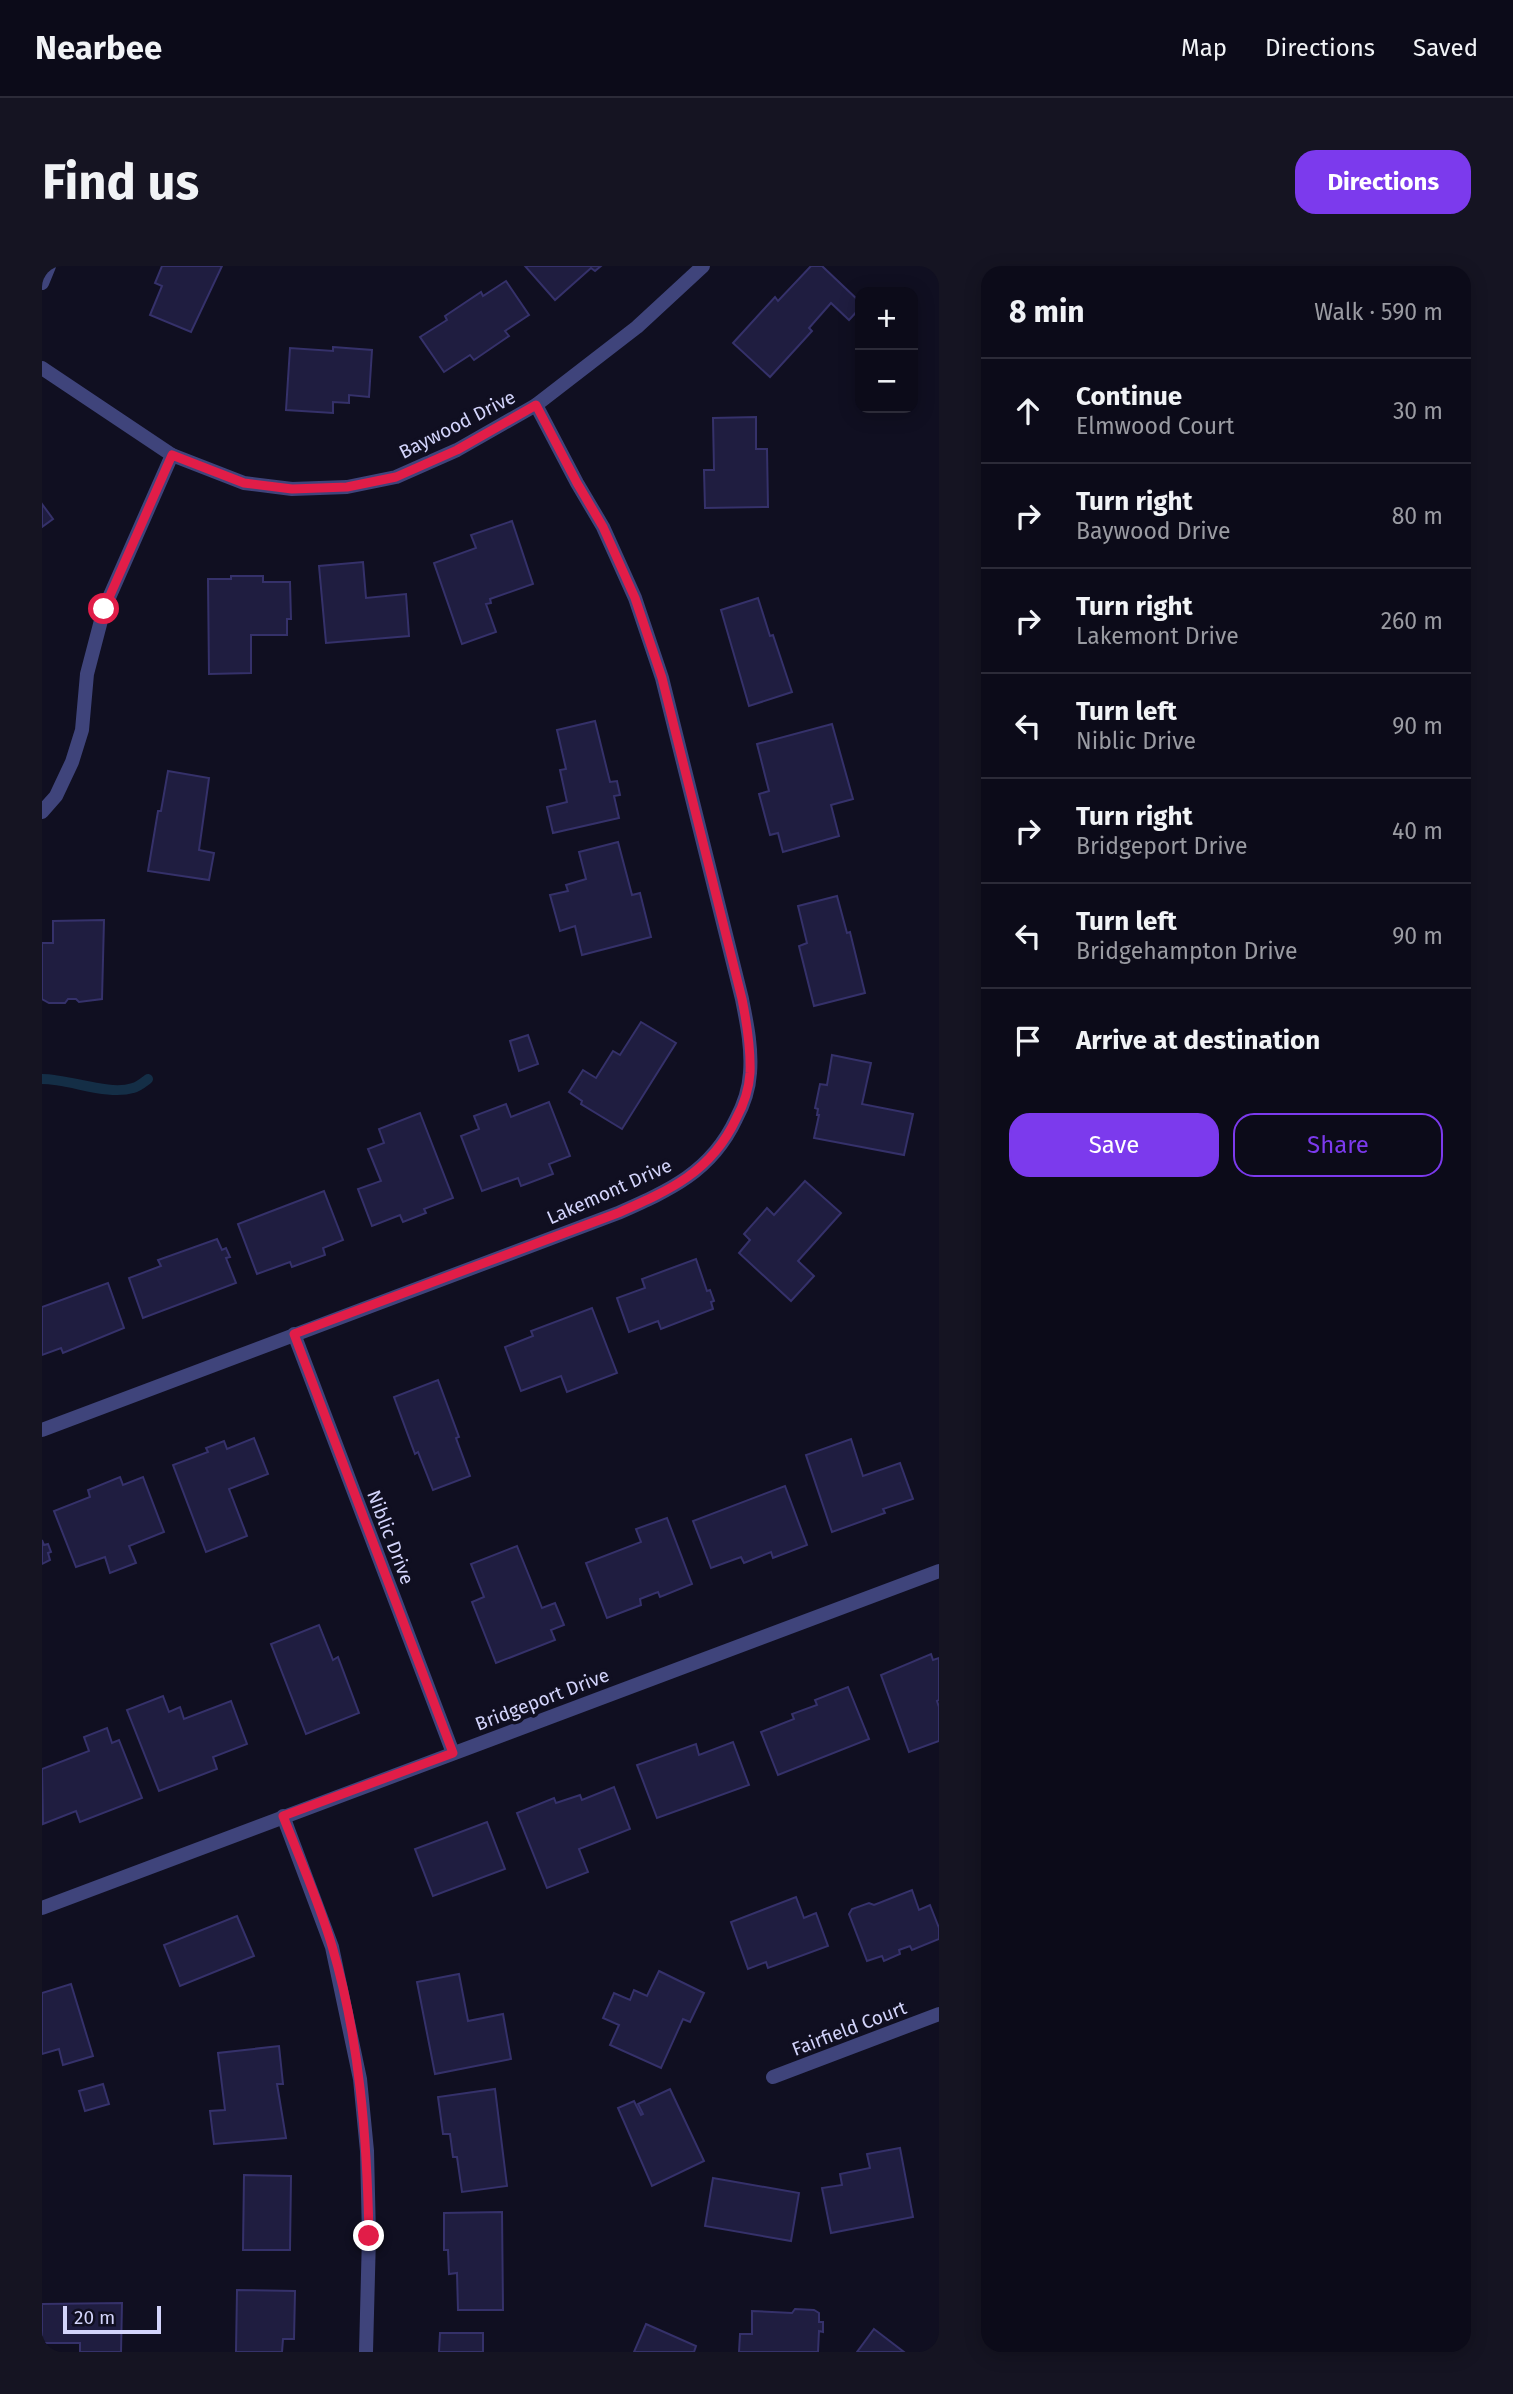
<!DOCTYPE html>
<meta charset="utf-8">
<style>
:root{--surface:#0c0b19;--page:#151422;--text:#f1f3f6;--muted:#9a9ba2;--line:#2c2b38;--accent:#7c3aed}
body{margin:0;font-family:"Fira Sans",sans-serif;background:var(--page);color:var(--text)}
.controls{position:absolute;right:21px;top:21px;display:grid;overflow:hidden;border-radius:14px;box-shadow:0 4px 18px #0003}
.controls button{width:63px;height:63px;display:grid;place-items:center;padding:0;border:0;border-bottom:2px solid var(--line);background:var(--surface);color:var(--text);font:35px sans-serif}
.scale{position:absolute;left:21px;bottom:18px;width:98px;box-sizing:border-box;padding-left:7px;border:4px solid #d3d4fb;border-top:0;font-size:19px;line-height:24px;white-space:nowrap;color:#d3d4fb;-webkit-text-stroke:5px #100f21;paint-order:stroke}
.stop{position:absolute;width:21px;height:21px;margin:-16px;border:5px solid #e11d48;border-radius:50%;background:#fff}
.stop.end{background:#e11d48;border-color:#fff;box-shadow:0 2px 7px #0008}
.list{margin:0;padding:0;list-style:none}
h2{display:flex;justify-content:space-between;align-items:center;height:91px;margin:0;padding:0 28px;font-size:30px}
h2 small{font-size:23px;font-weight:400;color:var(--muted)}
.list li{display:grid;grid-template-columns:46px 1fr auto;gap:21px;align-items:center;box-sizing:border-box;height:105px;padding:0 28px;border-top:2px solid var(--line)}
.list b{display:block;font-size:26px;white-space:nowrap}
.list p{margin:0;font-size:23px;white-space:nowrap;color:var(--muted)}
.list em{font-size:23px;font-style:normal;color:var(--muted)}
.actions{display:flex;gap:14px;padding:21px 28px}
.actions a{flex:1;padding:16px 0;border:2px solid var(--accent);border-radius:21px;text-align:center;font-size:24px;color:var(--accent)}
.actions .main{background:var(--accent);color:#fff}
.icon{flex:none;width:38px;height:38px;fill:none;stroke:currentColor;stroke-width:2;stroke-linecap:round;stroke-linejoin:round}
.map{position:relative;flex:none;width:897px;height:2086px;overflow:hidden;border-radius:21px}
header{display:flex;align-items:center;gap:42px;box-sizing:border-box;height:98px;padding:0 35px;background:var(--surface);border-bottom:2px solid var(--line)}
header strong{font-size:33px}
nav{display:flex;gap:38px;margin-inline-start:auto;font-size:24px}
.intro{display:flex;align-items:center;justify-content:space-between;box-sizing:border-box;height:168px;padding:0 42px}
h1{margin:0;font-size:49px}
.button{padding:18px 32px;border-radius:21px;background:var(--accent);color:#fff;font-size:24px;font-weight:700}
main{display:flex;gap:42px;padding:0 42px}
aside{flex:1;background:var(--surface);border-radius:21px;box-shadow:0 4px 18px #0003}
.map>svg:first-child{display:block}
</style>
<header>
<strong>Nearbee</strong>
<nav><a>Map</a><a>Directions</a><a>Saved</a></nav>
</header>
<div class="intro"><h1>Find us</h1><a class="button">Directions</a></div>
<main>
<div class="map">
<svg width="897" height="2086" viewBox="0 0 897 2086">
<rect width="100%" height="100%" fill="#100f21"/>
<g fill="none" stroke-linecap="round" stroke-linejoin="round">
<path stroke="#142e46" stroke-width="10" d="M0,813C28,813 66,830 91,822C96,821 102,816 106,813"/>
</g>
<g fill="#1f1d40" stroke="#35316a" stroke-width="2">
<polygon points="120,0 180,0 149,66 108,49 120,20 113,17"/>
<polygon points="483,0 559,0 553,5 549,2 513,34"/>
<polygon points="769,0 780,0 818,36 818,42 807,54 789,37 767,62 770,65 728,111 691,77 733,31 736,35"/>
<polygon points="464,15 487,49 463,65 467,70 432,94 428,89 402,106 378,71 405,54 403,50 439,26 441,30"/>
<polygon points="291,81 330,84 327,131 307,129 307,137 291,136 291,147 244,144 248,82 291,85"/>
<polygon points="714,151 714,183 725,183 726,241 663,242 662,204 672,204 671,152"/>
<polygon points="0,238 11,253 0,261"/>
<polygon points="470,255 491,318 448,333 449,337 444,338 454,366 420,378 392,297 434,282 429,269"/>
<polygon points="321,296 324,332 364,328 367,370 284,377 277,300"/>
<polygon points="189,310 221,310 221,316 248,316 249,353 245,353 245,369 209,369 209,407 167,408 166,313 189,313"/>
<polygon points="716,332 728,370 731,369 750,426 707,440 679,344"/>
<polygon points="553,455 568,516 575,515 578,529 572,530 577,552 511,567 505,541 525,536 518,504 524,503 515,464"/>
<polygon points="790,458 811,533 789,539 797,570 741,586 736,567 728,569 717,528 727,525 715,478"/>
<polygon points="126,505 167,512 157,584 172,587 167,614 106,605 116,545 119,545"/>
<polygon points="576,576 590,629 598,627 609,671 540,689 533,660 518,665 508,629 526,625 524,619 544,613 537,586"/>
<polygon points="795,630 805,667 808,666 823,727 772,740 757,680 765,677 756,640"/>
<polygon points="62,654 60,733 37,736 34,733 26,733 23,737 7,737 0,733 0,677 11,677 11,655"/>
<polygon points="599,756 634,777 580,863 539,838 540,835 527,826 541,804 554,812 571,785 578,789"/>
<polygon points="486,769 496,798 477,805 468,775"/>
<polygon points="790,789 829,797 820,838 871,848 862,889 772,872 777,849 775,849 776,843 773,842 778,818 785,819"/>
<polygon points="507,836 528,890 507,898 511,908 479,920 476,912 440,925 419,870 437,863 432,850 464,838 469,851"/>
<polygon points="378,847 411,932 382,943 384,947 361,956 358,949 330,960 316,923 339,915 326,883 342,877 337,863"/>
<polygon points="763,915 799,947 756,995 772,1010 749,1035 697,987 708,974 702,968 725,942 732,949"/>
<polygon points="282,925 301,974 281,982 283,989 250,1001 248,996 215,1008 196,958"/>
<polygon points="175,973 180,984 184,982 188,991 184,992 194,1017 101,1052 87,1012 119,1000 116,994"/>
<polygon points="654,993 665,1025 668,1024 672,1035 669,1036 671,1043 619,1063 616,1055 587,1066 575,1032 603,1022 600,1013"/>
<polygon points="66,1017 82,1062 21,1087 19,1082 0,1089 0,1041"/>
<polygon points="550,1042 575,1107 525,1126 519,1110 479,1125 463,1081 491,1070 489,1065"/>
<polygon points="396,1114 417,1171 414,1172 428,1210 391,1224 376,1186 373,1188 352,1131"/>
<polygon points="212,1172 226,1208 187,1223 205,1270 164,1286 131,1199 166,1186 164,1182 182,1175 185,1183"/>
<polygon points="809,1173 821,1210 858,1197 871,1233 841,1243 843,1247 790,1266 764,1189"/>
<polygon points="78,1211 81,1219 101,1211 122,1266 87,1280 94,1297 68,1307 63,1291 34,1301 12,1245 48,1231 46,1224"/>
<polygon points="743,1220 765,1279 731,1292 729,1286 702,1297 699,1291 669,1302 651,1255"/>
<polygon points="625,1252 650,1318 618,1331 616,1326 598,1333 599,1339 565,1352 544,1297 599,1276 594,1263"/>
<polygon points="0,1274 2,1279 6,1278 9,1286 6,1287 8,1294 0,1298"/>
<polygon points="475,1280 500,1342 513,1337 522,1359 509,1364 513,1374 454,1397 430,1336 442,1331 429,1298"/>
<polygon points="277,1359 291,1394 296,1391 317,1447 264,1468 229,1378"/>
<polygon points="889,1388 891,1394 897,1392 897,1434 895,1435 897,1441 897,1475 867,1486 839,1409"/>
<polygon points="806,1421 827,1473 736,1509 719,1466 752,1453 750,1448 775,1439 773,1434"/>
<polygon points="121,1430 127,1446 138,1441 142,1453 189,1435 205,1478 171,1491 175,1503 117,1525 85,1444"/>
<polygon points="65,1462 70,1477 77,1474 100,1532 38,1556 34,1545 1,1558 0,1503 47,1485 42,1471"/>
<polygon points="691,1476 707,1519 615,1552 595,1499 654,1478 657,1489"/>
<polygon points="572,1521 588,1563 537,1583 546,1606 505,1622 475,1547 512,1532 514,1537 538,1529 540,1534"/>
<polygon points="445,1556 463,1603 391,1630 373,1583"/>
<polygon points="870,1624 877,1644 888,1639 897,1662 897,1673 870,1684 868,1680 857,1684 858,1688 842,1695 840,1690 825,1695 807,1648 810,1643 827,1637 832,1639"/>
<polygon points="754,1631 762,1652 774,1647 786,1680 726,1702 724,1696 706,1703 689,1656"/>
<polygon points="195,1650 212,1690 138,1720 122,1679"/>
<polygon points="617,1705 662,1727 648,1756 641,1753 619,1802 568,1779 577,1759 561,1752 572,1727 588,1734 592,1724 605,1730"/>
<polygon points="417,1708 426,1755 461,1748 469,1793 393,1808 375,1716"/>
<polygon points="29,1718 51,1790 21,1799 17,1783 0,1788 0,1727"/>
<polygon points="237,1780 241,1818 235,1818 244,1872 172,1878 168,1845 183,1844 176,1787"/>
<polygon points="61,1818 67,1838 43,1845 37,1825"/>
<polygon points="453,1823 465,1920 420,1926 415,1891 411,1891 408,1868 401,1868 396,1831"/>
<polygon points="628,1823 662,1895 610,1920 576,1842 592,1835 599,1849 601,1848 596,1838"/>
<polygon points="858,1882 871,1951 789,1967 780,1922 800,1919 798,1908 828,1902 825,1888"/>
<polygon points="202,1909 249,1910 248,1984 201,1984"/>
<polygon points="671,1912 757,1927 749,1975 663,1960"/>
<polygon points="460,1946 461,2044 416,2044 415,2007 407,2008 406,1984 402,1984 402,1947"/>
<polygon points="195,2024 253,2025 252,2073 241,2073 240,2086 194,2086"/>
<polygon points="80,2037 79,2086 38,2086 38,2077 0,2077 0,2038"/>
<polygon points="753,2043 772,2044 777,2047 777,2056 781,2056 781,2066 777,2065 776,2086 697,2086 698,2068 710,2068 710,2045 750,2047"/>
<polygon points="604,2058 654,2080 652,2086 592,2086"/>
<polygon points="832,2063 862,2086 815,2086"/>
<polygon points="398,2067 441,2067 441,2086 397,2086"/>
</g>
<g fill="none" stroke-linecap="round" stroke-linejoin="round">
<g stroke="#3f447b" stroke-width="14">
<polyline points="0,17 7,0"/>
<polyline points="0,102 130,189 202,217 250,223 305,221 354,211 415,184 494,139 595,61 661,0"/>
<polyline points="0,546 14,530 30,496 40,464 45,408 62,343 130,189"/>
<polyline points="252,1068 411,1487"/>
<path d="M0,1164L576,947C628,924 669,906 694,853C701,840 707,823 708,807C710,782 705,758 700,733L620,412L593,332L561,261L535,217L494,139"/>
<polyline points="241,1550 290,1681 318,1813 325,1885 327,1970 324,2086"/>
<polyline points="0,1642 897,1305"/>
<polyline points="731,1811 897,1748"/>
</g>
</g>
<g fill="none" stroke-linecap="round" stroke-linejoin="round">
<path stroke="#e11d48" stroke-width="9" d="M62,343L130,189L202,217L250,223L305,221L354,211L415,184L494,139L535,217L561,261L593,332L620,412L700,733C705,758 709,782 708,807C707,823 701,840 694,853C669,906 628,924 576,947L252,1068L411,1487L241,1550C258,1593 277,1636 290,1680C318,1774 325,1873 327,1970"/>
</g>
<g text-anchor="middle" stroke-width="7" stroke-linejoin="round" paint-order="stroke">
<g font-size="19" fill="#d3d4fb" stroke="#100f21">
<text transform="translate(415 158) rotate(-27)" y="7">Baywood Drive</text>
<text transform="translate(567 925) rotate(-24)" y="7">Lakemont Drive</text>
<text transform="translate(349 1271) rotate(69)" y="7">Niblic Drive</text>
<text transform="translate(500 1433) rotate(-21)" y="7">Bridgeport Drive</text>
<text transform="translate(807 1762) rotate(-21)" y="7">Fairfield Court</text>
</g>
</g>
</svg>
<div class="controls">
<button>+</button>
<button>−</button>
</div>
<div class="scale">20 m</div>
<div class="stop" style="left:62px;top:343px"></div>
<div class="stop end" style="left:327px;top:1970px"></div>
</div>
<aside>
<h2>8 min<small>Walk · 590 m</small></h2>
<ul class="list">
<li><svg class="icon" aria-label="ahead" viewBox="0 0 24 24"><path d="M12 20V5M6 11l6-6 6 6"/></svg><div><b>Continue</b><p>Elmwood Court</p></div><em>30 m</em></li>
<li><svg class="icon" aria-label="right" viewBox="0 0 24 24"><path d="M7 20v-9h11M14 6l5 5-5 5"/></svg><div><b>Turn right</b><p>Baywood Drive</p></div><em>80 m</em></li>
<li><svg class="icon" aria-label="right" viewBox="0 0 24 24"><path d="M7 20v-9h11M14 6l5 5-5 5"/></svg><div><b>Turn right</b><p>Lakemont Drive</p></div><em>260 m</em></li>
<li><svg class="icon" aria-label="left" viewBox="0 0 24 24"><path d="M17 20v-9H6M10 6l-5 5 5 5"/></svg><div><b>Turn left</b><p>Niblic Drive</p></div><em>90 m</em></li>
<li><svg class="icon" aria-label="right" viewBox="0 0 24 24"><path d="M7 20v-9h11M14 6l5 5-5 5"/></svg><div><b>Turn right</b><p>Bridgeport Drive</p></div><em>40 m</em></li>
<li><svg class="icon" aria-label="left" viewBox="0 0 24 24"><path d="M17 20v-9H6M10 6l-5 5 5 5"/></svg><div><b>Turn left</b><p>Bridgehampton Drive</p></div><em>90 m</em></li>
<li><svg class="icon" aria-label="arrive" viewBox="0 0 24 24"><path d="M6 21V4h12l-3 4 3 4H6"/></svg><div><b>Arrive at destination</b></div></li>
</ul>
<div class="actions"><a class="main">Save</a><a>Share</a></div>
</aside>
</main>
